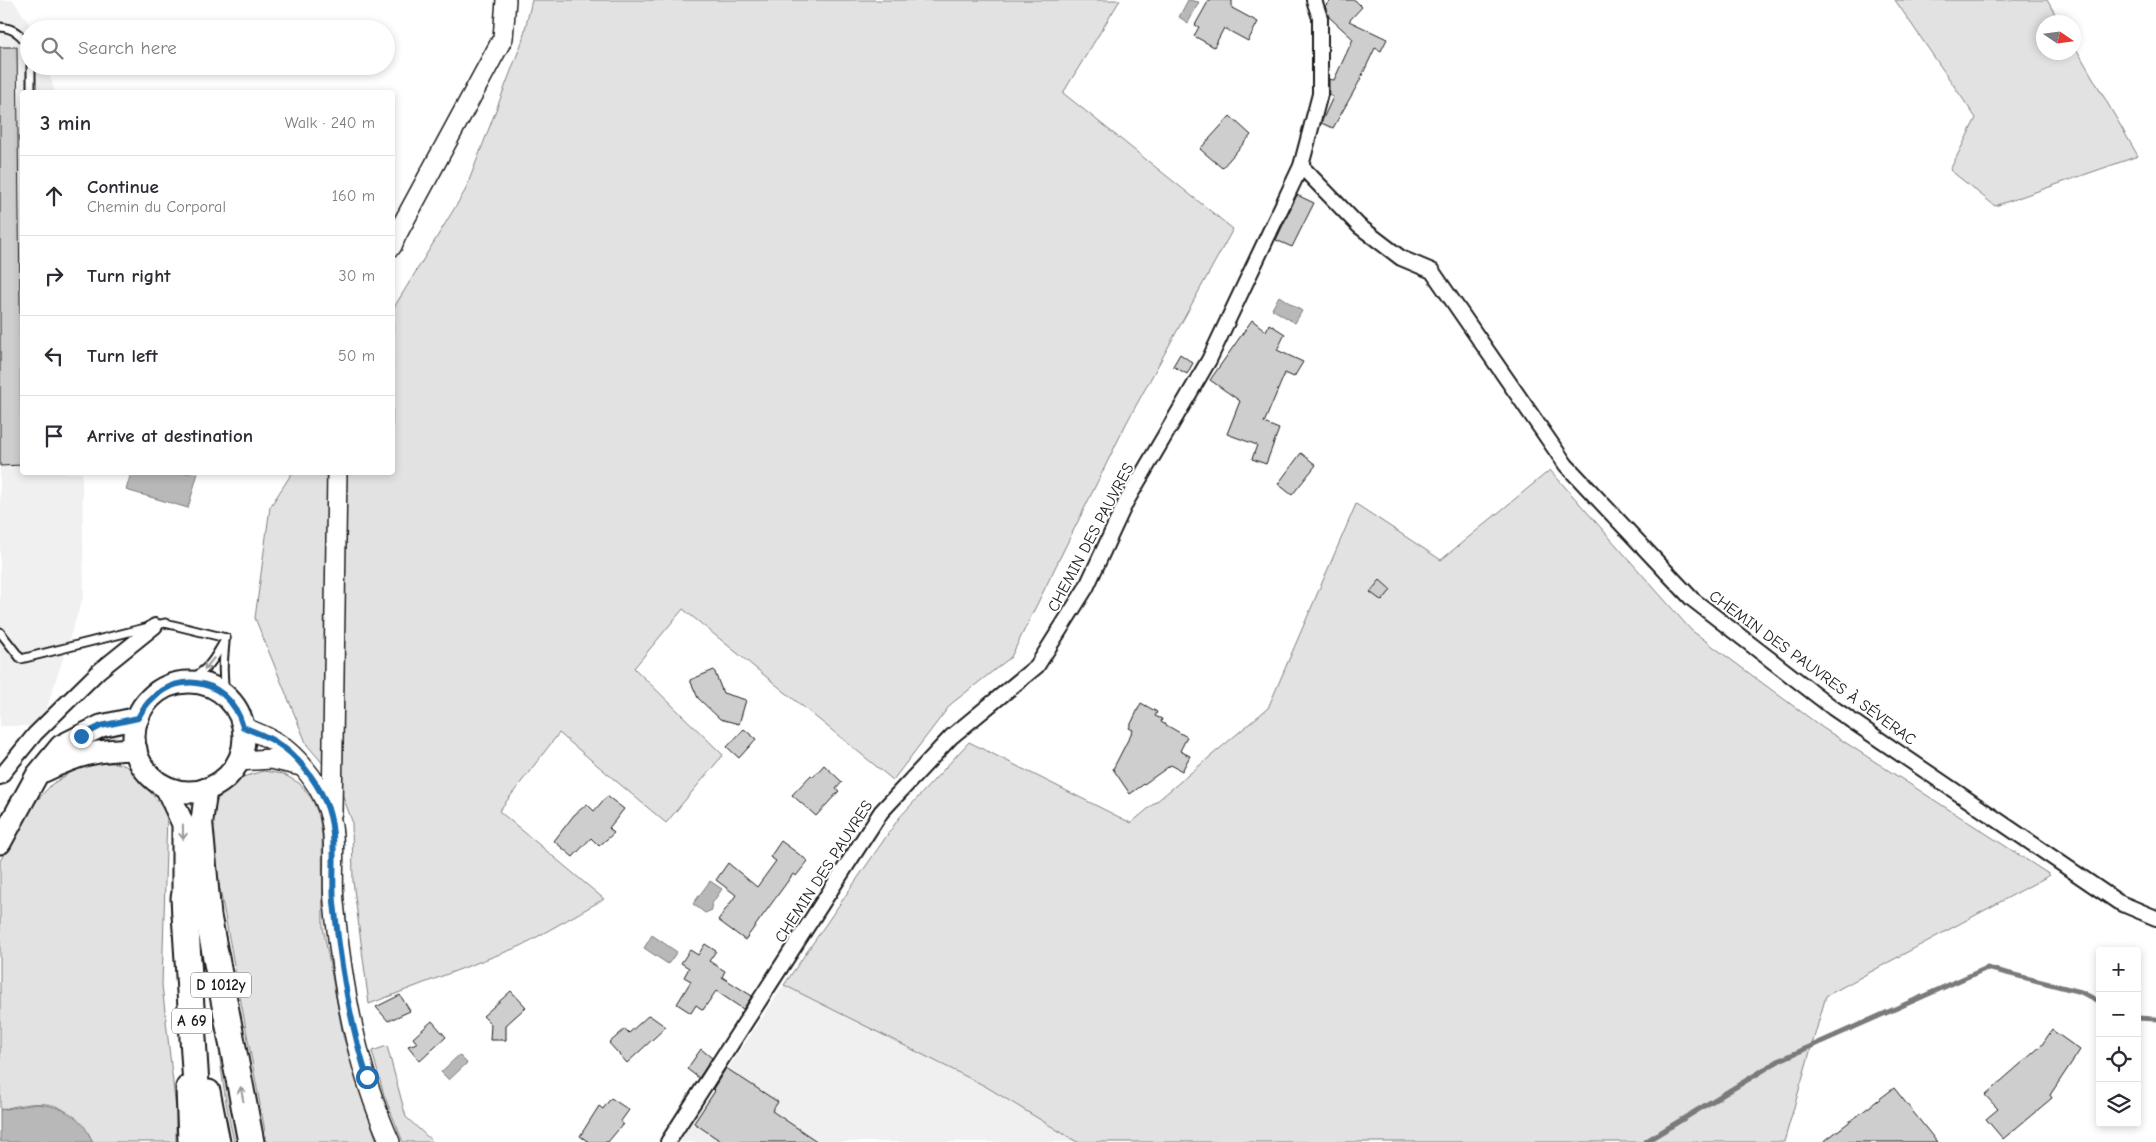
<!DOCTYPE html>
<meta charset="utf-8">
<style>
:root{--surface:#fff;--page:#f7f7f7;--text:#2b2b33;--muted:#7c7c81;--line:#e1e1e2}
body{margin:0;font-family:"Comic Neue",sans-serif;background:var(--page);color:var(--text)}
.controls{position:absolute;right:15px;bottom:15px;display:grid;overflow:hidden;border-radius:5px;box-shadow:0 2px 8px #0003}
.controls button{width:45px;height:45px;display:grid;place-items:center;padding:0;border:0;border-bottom:1px solid var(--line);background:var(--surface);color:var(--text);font:25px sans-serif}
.compass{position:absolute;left:2036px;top:15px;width:45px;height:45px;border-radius:50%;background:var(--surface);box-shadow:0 2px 8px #0003;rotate:103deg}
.stop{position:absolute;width:15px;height:15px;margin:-11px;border:4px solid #1f6fb2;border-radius:50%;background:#fff}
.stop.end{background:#1f6fb2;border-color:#fff;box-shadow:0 1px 5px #0008}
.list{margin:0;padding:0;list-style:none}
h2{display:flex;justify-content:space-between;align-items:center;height:65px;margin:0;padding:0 20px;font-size:21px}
h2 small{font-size:16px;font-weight:400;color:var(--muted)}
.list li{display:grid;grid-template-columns:32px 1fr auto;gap:15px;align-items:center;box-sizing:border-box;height:80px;padding:0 20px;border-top:1px solid var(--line)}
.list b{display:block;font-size:19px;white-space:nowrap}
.list p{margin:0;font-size:16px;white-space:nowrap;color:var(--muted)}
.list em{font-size:16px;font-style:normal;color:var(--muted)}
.icon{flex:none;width:28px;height:28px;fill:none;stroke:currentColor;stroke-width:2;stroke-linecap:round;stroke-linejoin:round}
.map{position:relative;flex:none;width:2156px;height:1142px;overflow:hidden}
.search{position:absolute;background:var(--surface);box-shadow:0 2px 8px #0003;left:20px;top:20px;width:375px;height:55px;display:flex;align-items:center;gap:12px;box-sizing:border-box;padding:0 18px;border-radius:28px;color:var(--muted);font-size:19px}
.panel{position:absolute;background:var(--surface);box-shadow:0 2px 8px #0003;left:20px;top:90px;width:375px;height:385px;border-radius:5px}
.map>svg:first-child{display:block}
</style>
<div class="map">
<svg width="2156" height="1142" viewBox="0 0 2156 1142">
<rect width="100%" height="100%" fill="#fff"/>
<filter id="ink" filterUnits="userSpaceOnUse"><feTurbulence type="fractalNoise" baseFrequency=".02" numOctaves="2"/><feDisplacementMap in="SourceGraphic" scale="10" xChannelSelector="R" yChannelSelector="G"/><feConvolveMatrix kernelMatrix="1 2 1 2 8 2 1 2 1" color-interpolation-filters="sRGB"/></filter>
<g filter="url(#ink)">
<g fill="#f0f0f0">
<polygon points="0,0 13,0 33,29 29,29 29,66 47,66 55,92 22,92 22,472 82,473 84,594 41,726 0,726"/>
<polygon points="784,985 985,1086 1077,1142 679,1142"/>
</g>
<g fill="#e2e2e2" stroke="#7f7f7f">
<polygon points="532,0 1120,0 1063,93 1233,229 1127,422 1011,657 951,704 893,780 683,609 634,668 723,755 666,823 559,733 499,811 604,899 521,946 369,1004 353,881 352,821 337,780 307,745 255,618 270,507 292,473 392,472 393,309 465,191 522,42"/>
<polygon points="1895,0 2047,0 2060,22 2044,22 2044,52 2074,52 2074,45 2138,156 1995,206 1950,170 1976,118"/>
<polygon points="1550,470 1691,630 1823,728 2050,875 1826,996 1784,1142 1077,1142 985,1086 784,985 899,818 969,742 1131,823 1268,708 1356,504 1441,560"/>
<path d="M97,763C107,763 121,762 129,768C134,771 164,809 167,814L162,985L176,1110V1142H92L90,1136C82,1128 74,1118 65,1111C49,1098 18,1105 0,1110V861L29,809L52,784L75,770Z"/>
<polygon points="263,771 283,774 299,783 312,799 319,816 322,835 323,927 343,1036 377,1142 267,1142 220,889 215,887 213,817 218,798 243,777"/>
<path d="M213,984L243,1142H234C222,1090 217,1037 213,984Z"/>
<polygon points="387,1046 406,1117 433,1142 403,1142 384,1095 372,1051"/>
</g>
<g fill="#b8b8b8" stroke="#7a7a7a">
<polygon points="1188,0 1199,2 1188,23 1179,17"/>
<polygon points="1279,296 1302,311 1295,323 1272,309"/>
<polygon points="131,473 131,472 198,473 188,508 126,490"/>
<polygon points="710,881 722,889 711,905 712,910 705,913 693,904"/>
<polygon points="652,935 677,952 668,964 644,948"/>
<polygon points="459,1055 467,1063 449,1080 441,1072"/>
<path d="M35,1104C60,1105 84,1116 92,1142H0V1110Z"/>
</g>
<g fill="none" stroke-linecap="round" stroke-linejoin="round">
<g stroke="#7a7a7a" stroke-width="5">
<polyline points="2137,1018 2156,1019"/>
<polyline points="1645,1142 1780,1060 1987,968 2081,992 2100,1002"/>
</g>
</g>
<g fill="#cecece" stroke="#1c1c1c">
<polygon points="1209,0 1232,0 1232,8 1258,22 1248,41 1224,28 1214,47 1194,36 1199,27 1195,25"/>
<polygon points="1331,0 1355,0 1362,7 1349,21 1387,39 1381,51 1375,48 1358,84 1333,128 1321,123 1333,97 1329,95 1329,79 1334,80 1353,39 1329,17 1325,6"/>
<polygon points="0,47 17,47 22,465 0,466"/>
<polygon points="1230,116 1251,135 1222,168 1200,149"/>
<polygon points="1297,195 1314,203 1292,247 1276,240"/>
<polygon points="1252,320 1266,331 1269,324 1285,334 1277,350 1303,362 1294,377 1285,373 1264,423 1279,429 1266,464 1252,459 1257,445 1227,434 1240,401 1210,380"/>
<polygon points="1180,354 1193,363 1187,374 1173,366"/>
<polygon points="1301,453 1316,465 1292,495 1278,484"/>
<polygon points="1380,580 1391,590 1382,601 1370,592"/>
<polygon points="714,670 723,693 746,700 739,724 720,719 698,698 690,680"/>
<polygon points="1141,703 1157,712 1155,716 1162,719 1161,722 1187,737 1180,751 1190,756 1182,771 1171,765 1130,794 1113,769 1133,730 1129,728"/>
<polygon points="744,729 756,739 739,758 727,747"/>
<polygon points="824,765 842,782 836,789 839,791 816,816 792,795 811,775 813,777"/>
<polygon points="607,796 624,809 609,828 614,833 599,846 591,838 573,857 554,841 574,815 587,804 594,811"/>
<polygon points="781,841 808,861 796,876 793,874 745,940 718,920 736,895 716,880 728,863 757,887 776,861 770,857"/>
<polygon points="705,944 716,951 709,961 725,971 722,977 752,996 743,1009 716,991 703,1010 696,1005 691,1013 677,1004 691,981 684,977 689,968 681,963 690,950 698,955"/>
<polygon points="511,991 526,1007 506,1025 506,1040 490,1040 491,1024 483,1016"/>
<polygon points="400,995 410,1011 388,1021 376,1007"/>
<polygon points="649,1015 666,1027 627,1063 609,1043 625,1029 629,1033"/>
<polygon points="432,1021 446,1037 420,1061 408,1046 417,1043 413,1038"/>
<polygon points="2052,1030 2080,1050 2050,1095 2052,1098 2003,1139 1986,1119 1998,1109 1985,1095 2041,1046"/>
<polygon points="701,1049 712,1058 699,1078 687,1069"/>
<polygon points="726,1068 778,1102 772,1111 818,1142 722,1142 694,1123 715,1091 713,1089"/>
<polygon points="1894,1088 1937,1142 1823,1142"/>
<polygon points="611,1098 629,1110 621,1121 623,1124 608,1142 589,1142 580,1136 599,1106 603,1109"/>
</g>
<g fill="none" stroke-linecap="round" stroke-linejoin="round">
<g stroke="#1c1c1c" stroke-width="11">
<g id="lane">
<path d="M0,27C14,28 22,35 29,47"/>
<polyline points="31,66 31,92"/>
<polyline points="0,632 21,659 165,623 226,638"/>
<path d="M225,643C223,662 222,678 226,697"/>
<path d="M185,682C208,671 214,660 226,638"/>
</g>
</g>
<g stroke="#1c1c1c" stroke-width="18">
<g id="street">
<polyline points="1301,166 1359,226 1401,258 1432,271 1566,465 1692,599 1833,708 2118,902 2156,918"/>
<polyline points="0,777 35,734 99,671 155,626"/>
<polyline points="668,1142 881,812 951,737 1037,666 1086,588 1126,502 1209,360 1301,166 1320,94 1320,18 1314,0"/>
</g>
</g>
<g stroke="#1c1c1c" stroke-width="22">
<g id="secondary">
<polyline points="392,246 396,236 503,38 506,0"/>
<path d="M243,727C254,732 267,736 277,743C297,756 315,779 325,801C339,832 331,869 334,902C342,984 356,1067 390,1142"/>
<polyline points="238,761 271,759 301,766"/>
<polyline points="332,812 337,472"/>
</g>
</g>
<g stroke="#1c1c1c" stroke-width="25">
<g id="primary">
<circle cx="189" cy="737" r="55"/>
<path d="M44,771C79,754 97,750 136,749"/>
<polyline points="166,787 183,824 183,915"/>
<polyline points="0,843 37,775 61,746 101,726 138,718"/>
<polyline points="199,844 206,789"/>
<polyline points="187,1087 189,1142"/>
<polyline points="209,1091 219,1142"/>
</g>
</g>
<g stroke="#1c1c1c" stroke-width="29">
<g id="highway">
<polyline points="200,827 208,916 251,1142"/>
<polyline points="184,898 196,1085 206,1142"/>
</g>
</g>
<use href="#lane" stroke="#fff" stroke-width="7"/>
<use href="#street" stroke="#fff" stroke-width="14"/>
<use href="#secondary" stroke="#fff" stroke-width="19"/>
<use href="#primary" stroke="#fff" stroke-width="21"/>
<use href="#highway" stroke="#fff" stroke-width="25"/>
</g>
<defs><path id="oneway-shaft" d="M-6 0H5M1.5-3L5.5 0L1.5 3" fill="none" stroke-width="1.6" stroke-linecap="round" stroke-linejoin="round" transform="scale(1.25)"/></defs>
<g stroke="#999">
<use href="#oneway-shaft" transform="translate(209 664) rotate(129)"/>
<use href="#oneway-shaft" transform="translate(183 832) rotate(89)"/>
<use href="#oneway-shaft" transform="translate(242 1094) rotate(-101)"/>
</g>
</g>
<g fill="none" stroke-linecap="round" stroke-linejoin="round" filter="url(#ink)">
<path stroke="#1f6fb2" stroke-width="6" d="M81,736L101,726L138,718C163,668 228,671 243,727C254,732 267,736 277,743C297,755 315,779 325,801C339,832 331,869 334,902C340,962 349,1020 367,1077"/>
</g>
<g text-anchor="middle" stroke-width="4" stroke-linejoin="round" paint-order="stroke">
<g fill="#fff" stroke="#606060" stroke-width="1">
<rect x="191" y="972.5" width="60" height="25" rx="4"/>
<rect x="172" y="1008.5" width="40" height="25" rx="4"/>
</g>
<g font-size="15" font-weight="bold" fill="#1c1c1c">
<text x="221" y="990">D 1012y</text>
<text x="192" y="1026">A 69</text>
</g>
<g font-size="16" fill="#1c1c1c" stroke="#fff">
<text transform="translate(1090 537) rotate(-62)" y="6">CHEMIN DES PAUVRES</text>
<text transform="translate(1813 667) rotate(36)" y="6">CHEMIN DES PAUVRES À SÉVERAC</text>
<text transform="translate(823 871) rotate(-57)" y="6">CHEMIN DES PAUVRES</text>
</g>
</g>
</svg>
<div class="controls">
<button>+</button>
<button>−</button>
<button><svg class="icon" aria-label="locate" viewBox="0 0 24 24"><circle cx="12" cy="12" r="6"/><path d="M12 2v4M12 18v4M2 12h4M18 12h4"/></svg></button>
<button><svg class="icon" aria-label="layers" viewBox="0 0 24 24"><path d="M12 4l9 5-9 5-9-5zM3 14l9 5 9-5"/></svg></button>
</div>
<svg class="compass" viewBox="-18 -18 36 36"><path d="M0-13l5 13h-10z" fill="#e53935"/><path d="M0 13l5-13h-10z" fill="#7c7c81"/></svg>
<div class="stop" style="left:367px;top:1077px"></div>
<div class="stop end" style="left:81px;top:736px"></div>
<div class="search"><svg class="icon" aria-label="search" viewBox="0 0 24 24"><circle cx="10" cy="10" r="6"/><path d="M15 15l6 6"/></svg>Search here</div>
<section class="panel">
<h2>3 min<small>Walk · 240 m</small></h2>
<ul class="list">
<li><svg class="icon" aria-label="ahead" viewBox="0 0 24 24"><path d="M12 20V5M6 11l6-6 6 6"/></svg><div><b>Continue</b><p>Chemin du Corporal</p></div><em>160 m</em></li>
<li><svg class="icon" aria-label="right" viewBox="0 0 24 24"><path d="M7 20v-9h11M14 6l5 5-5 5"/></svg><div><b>Turn right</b></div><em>30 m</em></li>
<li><svg class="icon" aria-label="left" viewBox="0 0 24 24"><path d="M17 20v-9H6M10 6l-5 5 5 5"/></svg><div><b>Turn left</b></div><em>50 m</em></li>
<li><svg class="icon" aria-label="arrive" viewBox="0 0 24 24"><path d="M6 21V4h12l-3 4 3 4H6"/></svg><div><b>Arrive at destination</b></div></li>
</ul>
</section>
</div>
